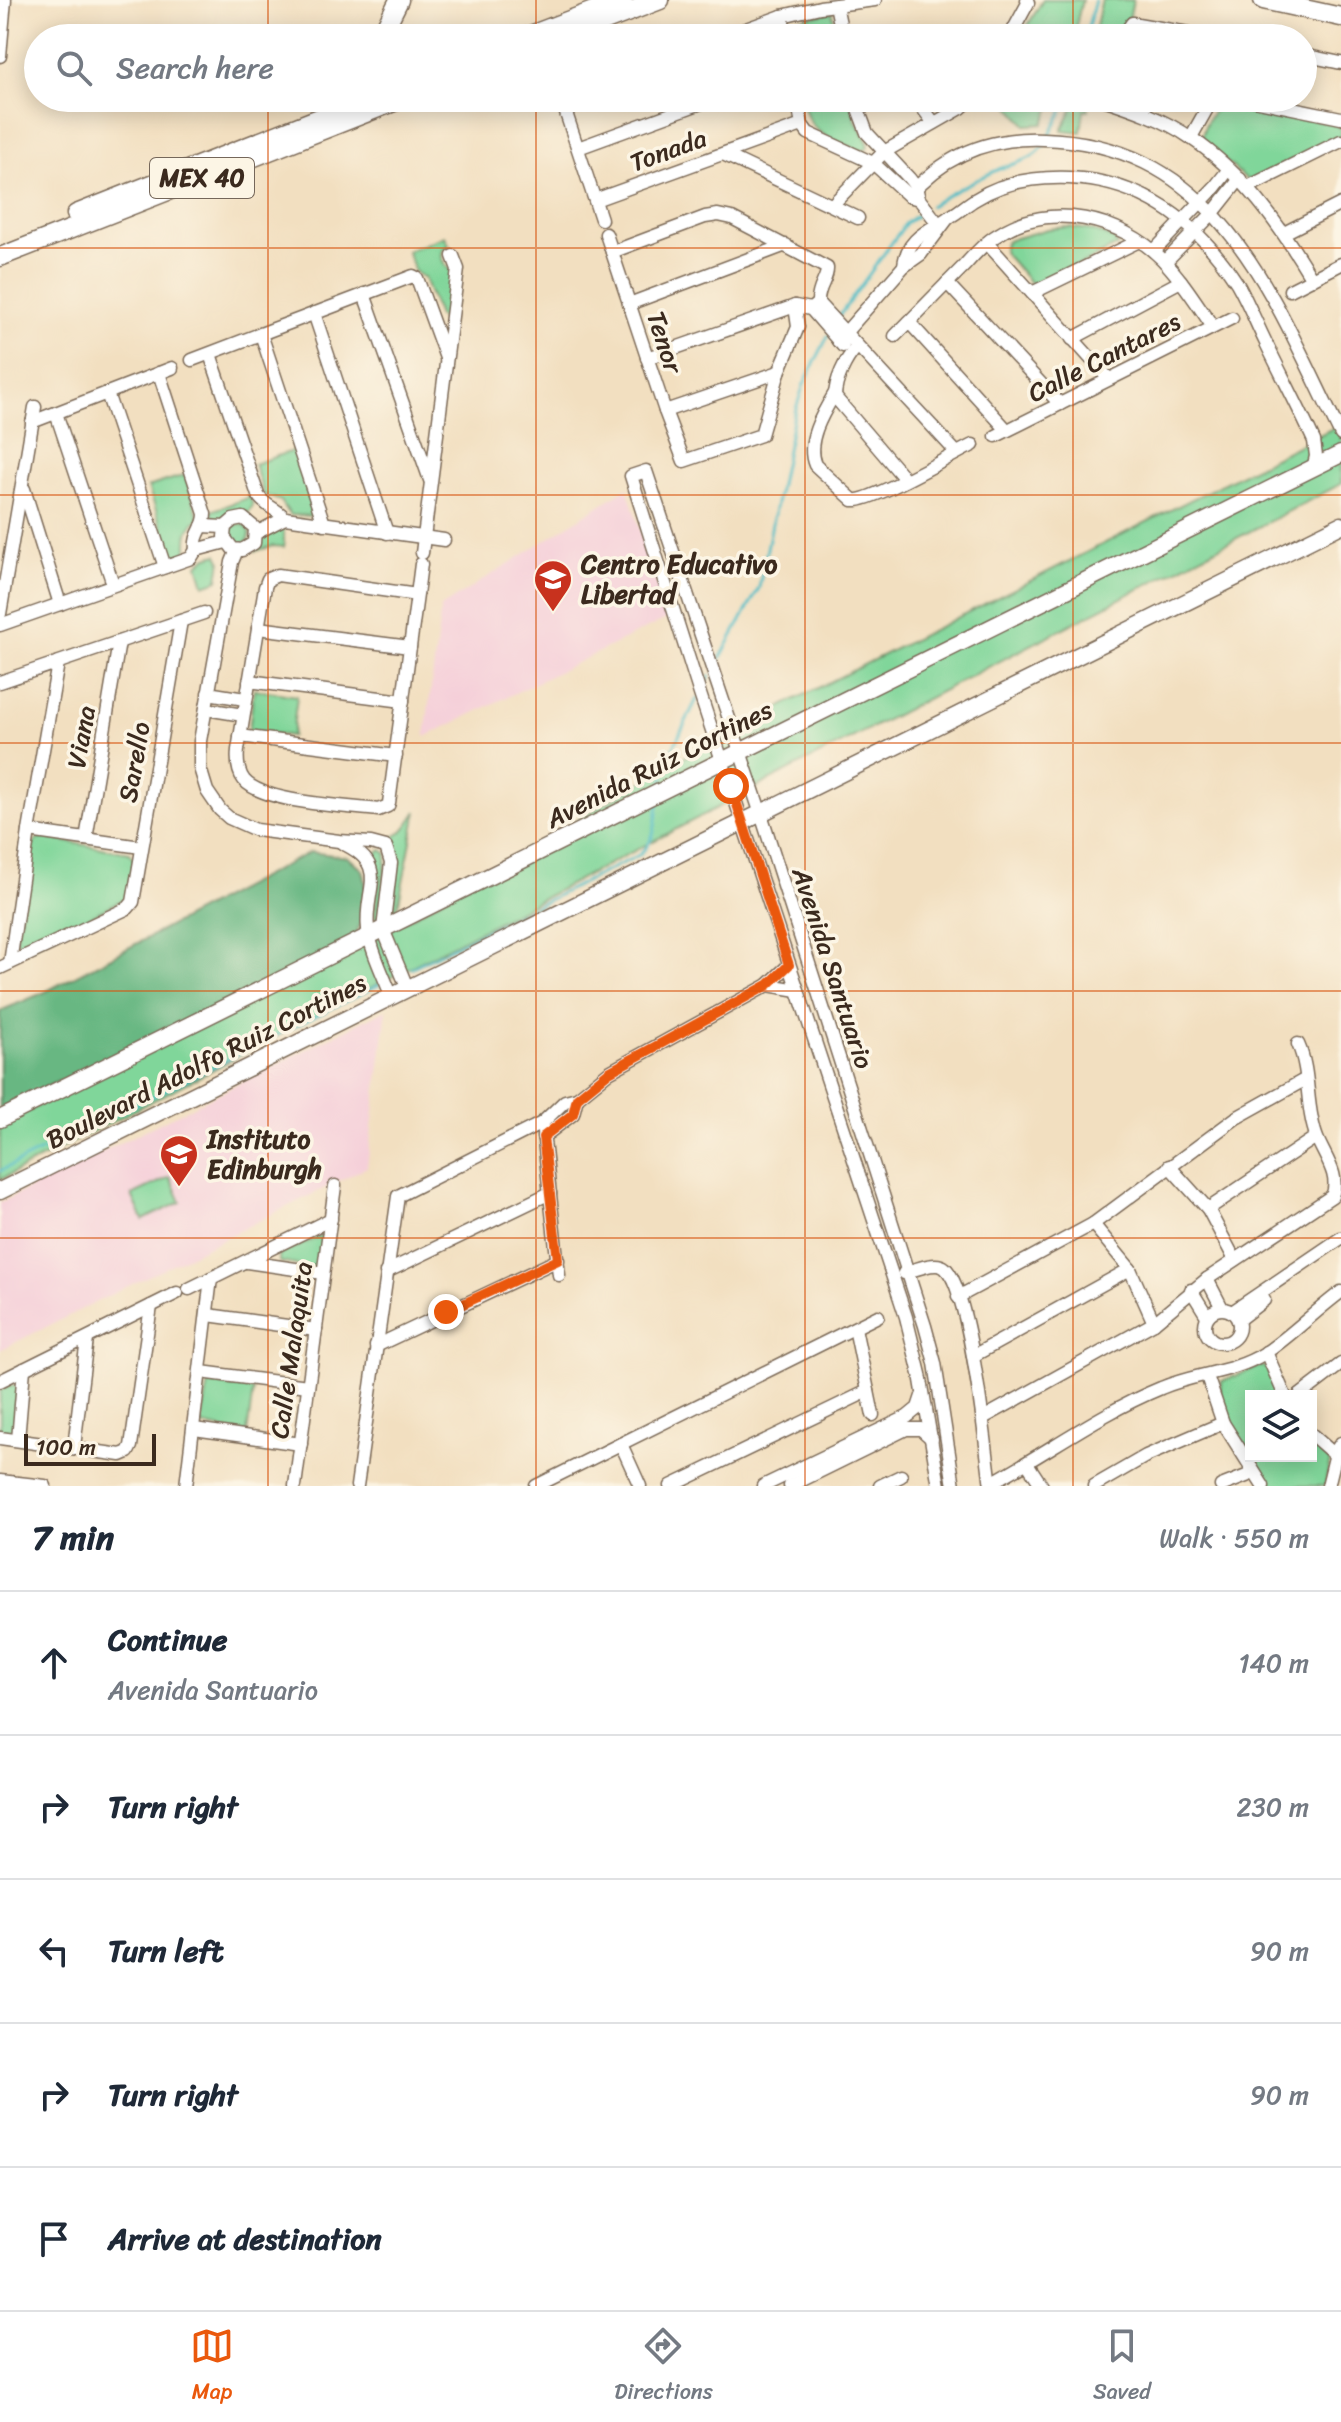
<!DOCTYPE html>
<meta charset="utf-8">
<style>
:root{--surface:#fff;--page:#f2f2f3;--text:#1f2937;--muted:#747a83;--line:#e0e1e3;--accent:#ea580c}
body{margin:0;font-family:Sriracha,sans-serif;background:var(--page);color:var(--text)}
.controls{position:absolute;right:24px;bottom:24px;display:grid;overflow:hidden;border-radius:0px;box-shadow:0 4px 20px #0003}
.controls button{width:72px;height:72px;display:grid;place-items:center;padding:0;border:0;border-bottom:2px solid var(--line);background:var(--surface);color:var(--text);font:40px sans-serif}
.scale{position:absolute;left:24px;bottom:20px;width:132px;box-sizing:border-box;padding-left:8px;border:4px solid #3b2a1e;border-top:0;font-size:22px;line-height:28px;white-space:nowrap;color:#3b2a1e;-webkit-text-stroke:6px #fcf5e5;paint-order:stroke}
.stop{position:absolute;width:24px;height:24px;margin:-18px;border:6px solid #ea580c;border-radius:50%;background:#fff}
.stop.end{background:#ea580c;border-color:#fff;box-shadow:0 2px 8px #0008}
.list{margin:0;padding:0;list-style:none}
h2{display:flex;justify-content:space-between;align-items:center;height:104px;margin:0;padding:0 32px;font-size:34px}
h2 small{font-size:26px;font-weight:400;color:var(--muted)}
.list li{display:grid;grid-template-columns:52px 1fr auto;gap:24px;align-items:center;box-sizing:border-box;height:144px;padding:0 32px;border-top:2px solid var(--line)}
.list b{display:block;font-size:30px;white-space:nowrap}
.list p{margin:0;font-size:26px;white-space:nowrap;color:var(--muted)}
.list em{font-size:26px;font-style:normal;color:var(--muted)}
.icon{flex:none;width:44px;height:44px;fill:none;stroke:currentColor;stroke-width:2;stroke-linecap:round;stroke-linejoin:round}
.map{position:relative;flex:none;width:1341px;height:1486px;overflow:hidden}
.search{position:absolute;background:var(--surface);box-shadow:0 4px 20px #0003;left:24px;right:24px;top:24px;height:88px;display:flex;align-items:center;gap:20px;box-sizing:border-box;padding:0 28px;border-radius:44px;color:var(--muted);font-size:30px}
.sheet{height:824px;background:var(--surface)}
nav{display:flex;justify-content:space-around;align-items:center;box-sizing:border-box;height:112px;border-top:2px solid var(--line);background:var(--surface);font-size:22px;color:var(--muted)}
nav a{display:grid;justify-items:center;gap:4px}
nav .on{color:var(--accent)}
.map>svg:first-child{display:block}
</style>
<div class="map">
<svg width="1341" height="1486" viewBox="0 0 1341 1486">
<rect width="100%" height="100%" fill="#fcf5e5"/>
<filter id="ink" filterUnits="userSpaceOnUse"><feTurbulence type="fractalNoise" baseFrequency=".0125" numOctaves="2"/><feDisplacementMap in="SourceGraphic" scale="16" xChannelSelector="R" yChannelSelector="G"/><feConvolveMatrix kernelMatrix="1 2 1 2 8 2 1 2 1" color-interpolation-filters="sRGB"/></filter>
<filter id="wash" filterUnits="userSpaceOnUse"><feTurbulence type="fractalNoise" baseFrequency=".006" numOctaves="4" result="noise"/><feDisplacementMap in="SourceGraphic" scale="32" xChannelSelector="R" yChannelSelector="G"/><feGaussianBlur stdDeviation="1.8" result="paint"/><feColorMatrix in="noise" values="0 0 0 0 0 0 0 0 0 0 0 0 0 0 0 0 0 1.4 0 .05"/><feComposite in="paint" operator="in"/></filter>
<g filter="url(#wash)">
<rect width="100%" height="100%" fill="#f2dfc0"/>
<g fill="#f5cfd9">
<polygon points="627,488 668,618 425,737 441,607"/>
<polygon points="387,1009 367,1167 0,1350 0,1203"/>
</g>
<g fill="#80d69a" stroke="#5e805c" stroke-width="2">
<polygon points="1043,0 1082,0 1073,38 1020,38"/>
<polygon points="1102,0 1133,0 1129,20 1119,38 1093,38"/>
<polygon points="832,12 838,38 791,38 788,21"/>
<path d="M802,98H851L855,119L868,143L867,149L859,151C827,136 809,136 802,98Z"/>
<polygon points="1003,98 1056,98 1043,124 1026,125"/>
<polygon points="1078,98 1090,98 1088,110 1084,110 1081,132 1062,130"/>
<path d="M1223,104L1334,124L1341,129V138L1249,181L1202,141C1201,129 1212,109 1223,104Z"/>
<path d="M1068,227C1085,229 1099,231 1114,239L1117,246L1035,288L1003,252L1005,243L1009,240L1048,229Z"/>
<path d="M445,236L449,245L442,251C441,262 445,266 453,272L447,315L442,319L438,316L424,278L415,272L407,251Z"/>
<polygon points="1341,424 1341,484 0,1180 0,1125 377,937 707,744"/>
<polygon points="295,450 314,513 312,516 290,515 281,501 264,495 254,464"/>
<path d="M185,475L199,518C185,530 187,537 187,553L173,559L148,487Z"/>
<polygon points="250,497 253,506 248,513 232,513 216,522 211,511"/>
<circle cx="240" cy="534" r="10"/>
<polygon points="284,526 284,547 273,546 256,551 262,538"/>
<polygon points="218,554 221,560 218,580 204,585 198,565 207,557"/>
<polygon points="254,689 297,696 292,736 249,730"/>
<path d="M417,811L396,917L393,916L399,859L395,849L378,839C399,841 406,828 417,811Z"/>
<polygon points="39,837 130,853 134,861 126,898 25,950 16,940 34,843"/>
<polygon points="382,850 387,854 379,918 376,919 374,915 379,876 373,855"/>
<polygon points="170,1177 181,1202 143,1220 132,1195"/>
<polygon points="323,1235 319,1269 279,1262 279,1255"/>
<path d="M1261,1366L1268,1369L1278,1396H1251V1455C1238,1437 1213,1403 1222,1381Z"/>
<polygon points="209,1383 253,1390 247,1434 201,1425"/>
<polygon points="11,1385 19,1388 15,1433 11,1437 0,1436 0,1391"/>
<polygon points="1311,1442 1330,1460 1325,1486 1274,1486 1252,1456 1311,1456"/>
</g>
<path fill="#68b782" stroke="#527050" stroke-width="2" d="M310,852L348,857L363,870C369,889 366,921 354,936L377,937L0,1108V1011L45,992Z"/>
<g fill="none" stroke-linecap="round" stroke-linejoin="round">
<g stroke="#4ebcc5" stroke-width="3">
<polyline points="1085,38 1095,0"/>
<polyline points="1049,137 1069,98"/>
<path d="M930,206C952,191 973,181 997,170C1015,162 1033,162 1045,144"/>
<polyline points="837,319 906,223 924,210"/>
<polyline points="716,666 759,588 794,415 804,384 828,336"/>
<polyline points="703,689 710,676"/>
<polyline points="662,784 669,756 697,699"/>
<path d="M411,968L639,855C657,840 655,821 659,799"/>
<polyline points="0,1171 379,985"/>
</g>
</g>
</g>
<g filter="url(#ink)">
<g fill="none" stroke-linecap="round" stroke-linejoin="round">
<g stroke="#7b6957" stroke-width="15">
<g id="minor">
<polyline points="836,5 843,38"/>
<polyline points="782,16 786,38"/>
<polyline points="721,38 782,16 820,7 875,0"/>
<polyline points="1009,38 1028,3 1027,0"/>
<polyline points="1122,38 1132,23 1216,38"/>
<polyline points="1303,55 1341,63"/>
<polyline points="0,56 5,0"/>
<polyline points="561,98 601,219"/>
<polyline points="797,98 802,125 808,133 873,163 909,196 919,199"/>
<polyline points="854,98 867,133 909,178 916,187 919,199 940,226"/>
<polyline points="915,98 934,123"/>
<path d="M1100,98C1131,108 1164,119 1191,138C1243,173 1280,225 1312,279"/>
<polyline points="1244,98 1341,118"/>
<polyline points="540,103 555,98"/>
<polyline points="1142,112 1150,98"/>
<polyline points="1191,137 1213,98"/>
<polyline points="578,148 715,98"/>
<polyline points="723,154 858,218"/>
<polyline points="1248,187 1341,141"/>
<path d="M909,196C944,155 990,137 1043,139C1221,144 1273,299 1341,435"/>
<polyline points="595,200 802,125"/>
<polyline points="832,205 884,152 961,108 972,98"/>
<polyline points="1284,233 1341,204"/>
<polyline points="606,234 665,411 684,461 761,435 779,372 798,327 795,306"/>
<polyline points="987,243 1109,379"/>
<polyline points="1154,251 1215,187 1229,169"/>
<path d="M612,252L705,217L718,215L732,218L827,268C828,279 817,287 818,303L811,309L795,306L647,358"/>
<polyline points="1165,262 1213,213 1240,179"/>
<path d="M904,266C906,237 931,230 951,216C960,211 967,204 976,199C1004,181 1037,177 1069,178C1143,181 1198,223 1237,283C1248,302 1256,323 1266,343C1282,376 1299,408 1314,441L1316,456L1313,469"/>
<polyline points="947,283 1060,404"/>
<polyline points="1290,290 1341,264"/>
<polyline points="1032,293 1139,241"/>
<polyline points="364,294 430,480"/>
<polyline points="818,303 956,452"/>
<polyline points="629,304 786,245"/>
<polyline points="811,309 843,346"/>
<polyline points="314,313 387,533"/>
<polyline points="909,322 1007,430"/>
<polyline points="261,334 324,524"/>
<path d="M895,336C918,313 940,290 963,267C974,255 985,242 999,234C1050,201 1121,218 1162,259C1182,279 1197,304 1213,327"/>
<polyline points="1072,339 1181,281"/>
<polyline points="838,341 904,266 921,254 948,218"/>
<path d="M856,348C845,360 835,381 835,397L905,479"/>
<path d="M210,354L258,495C264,506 276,508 285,518"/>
<polyline points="192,360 413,276 417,278 446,358"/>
<path d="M159,373L205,514C205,529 194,532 196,550"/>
<polyline points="107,393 165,567"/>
<path d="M835,393C823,413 805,442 815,465L853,500C871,503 951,455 973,445"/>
<polyline points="665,411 779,372"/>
<polyline points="56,413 113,584"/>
<polyline points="32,422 172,368"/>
<polyline points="996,436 1232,318"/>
<polyline points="24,489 60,604"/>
<polyline points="285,518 444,540"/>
<polyline points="202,526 225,527 233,520 243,518 255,528 254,543 242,550 233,549 224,537 225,527"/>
<polyline points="256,533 285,518"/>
<polyline points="196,550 226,542"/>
<polyline points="237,550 232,562 200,741 200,768 207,791 220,810 229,818 256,830 339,841 371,843 386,847 391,863 383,929 407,987"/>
<polyline points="422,553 458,269 453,256"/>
<path d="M417,595L278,575L268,579L265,587L238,750C237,760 237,771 244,780C263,803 347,806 378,810L388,806L389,803L417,595L421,564"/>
<polyline points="0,614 35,407"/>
<polyline points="0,625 191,558 196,550"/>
<polyline points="258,628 410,647"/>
<polyline points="249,681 403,701"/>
<polyline points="0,682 204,613"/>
<polyline points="208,693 245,699"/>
<polyline points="206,709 243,715"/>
<polyline points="240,736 396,756"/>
<polyline points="29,831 141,847"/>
<polyline points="86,839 119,642"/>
<path d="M342,843C392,866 363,890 368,929C371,951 383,974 391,995"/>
<polyline points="10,963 29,831 58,663"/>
<polyline points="0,968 128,908 133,902 181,621"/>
<polyline points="768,985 798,990"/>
<polyline points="542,1123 559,1275"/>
<polyline points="543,1137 573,1114 577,1098"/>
<polyline points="1169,1166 1208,1209 1235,1260"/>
<polyline points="1208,1209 1316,1137"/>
<polyline points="1093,1224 1130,1269 1154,1323"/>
<polyline points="247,1262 323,1273"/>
<polyline points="386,1272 550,1193"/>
<path d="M904,1273C914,1270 936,1260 945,1268C970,1289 986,1448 991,1486"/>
<polyline points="1207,1279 1222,1308"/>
<polyline points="189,1289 331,1219"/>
<polyline points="1191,1290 1207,1316"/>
<polyline points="958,1297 1093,1224 1236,1118 1306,1079"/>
<circle cx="1222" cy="1326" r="17"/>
<polyline points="1232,1312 1341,1238"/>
<polyline points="208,1315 316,1330"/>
<polyline points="1238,1320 1264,1300"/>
<polyline points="855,1328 873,1415"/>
<polyline points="376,1346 558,1260"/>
<polyline points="1266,1352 1285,1396"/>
<polyline points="973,1356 1130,1269"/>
<polyline points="201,1372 308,1386"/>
<polyline points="1207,1376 1223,1423 1263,1486"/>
<polyline points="0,1381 177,1293"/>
<polyline points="1299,1396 1341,1364"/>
<path d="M983,1418L1154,1323L1207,1279L1332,1196C1341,1176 1324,1156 1317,1138C1305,1107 1311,1073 1298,1044"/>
<polyline points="194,1429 301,1444"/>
<polyline points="1311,1434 1335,1455"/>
<polyline points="0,1438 121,1455 128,1452 131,1446 151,1306"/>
<polyline points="18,1440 24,1369"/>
<polyline points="621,1444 640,1486"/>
<polyline points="74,1447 87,1339"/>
<polyline points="1027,1463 1042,1486"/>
<polyline points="0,1481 45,1486"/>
<path d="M991,1483C1048,1452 1100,1413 1161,1388C1195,1373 1232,1374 1265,1353C1291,1336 1315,1311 1341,1292"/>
<polyline points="186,1486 211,1278"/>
<polyline points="295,1486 335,1186"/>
<polyline points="357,1486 398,1196 542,1123 565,1101 577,1098 609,1072 768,985 789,965"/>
<polyline points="536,1486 878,1316"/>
<polyline points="671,1486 868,1391"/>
<polyline points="763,1486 907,1417 918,1408 922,1396"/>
<polyline points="790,1486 906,1429 921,1429 932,1439"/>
<polyline points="880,1486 901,1476"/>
<polyline points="939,1486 920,1374 906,1317 700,694 631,476 646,471 761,814 925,1326 935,1363 954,1486"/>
<polyline points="1094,1486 1146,1456 1223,1423"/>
<polyline points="1221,1486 1254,1473"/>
<polyline points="1328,1486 1337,1449 1341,1443"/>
</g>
</g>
<g stroke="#7b6957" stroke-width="19">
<g id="major">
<polyline points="0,1119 1341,454"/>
<polyline points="0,1191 1341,525"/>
</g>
</g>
<g stroke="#7b6957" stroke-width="21">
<g id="highway">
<polyline points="1263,0 1341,17"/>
<polyline points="380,38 399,0"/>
<polyline points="523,38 622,0"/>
<polyline points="561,38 660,0"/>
<polyline points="76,214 342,109"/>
<polyline points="0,257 404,98"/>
</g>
</g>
<use href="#minor" stroke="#fff" stroke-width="12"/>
<use href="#major" stroke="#fff" stroke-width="16"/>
<use href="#highway" stroke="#fff" stroke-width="18"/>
</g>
</g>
<g fill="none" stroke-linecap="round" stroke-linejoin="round" filter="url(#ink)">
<polyline stroke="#ea580c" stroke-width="10" points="446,1312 558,1260 543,1137 573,1114 577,1098 609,1072 768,985 789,965 731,786"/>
</g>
<path fill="none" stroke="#d7540e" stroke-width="2" stroke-opacity="0.55" d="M268,0V38M536,0V38M805,0V38M1073,0V38M268,98V1486M536,98V1486M805,98V1486M1073,98V1486M0,248H1341M0,495H1341M0,743H1341M0,991H1341M0,1238H1341"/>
<defs>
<g id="school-pin" transform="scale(2)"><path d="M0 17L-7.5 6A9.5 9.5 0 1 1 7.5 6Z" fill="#c8321e" stroke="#fcf5e5"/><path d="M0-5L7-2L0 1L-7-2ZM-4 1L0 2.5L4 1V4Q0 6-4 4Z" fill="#fff"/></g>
</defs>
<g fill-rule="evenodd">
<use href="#school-pin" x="553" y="579"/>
<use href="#school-pin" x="179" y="1154"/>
</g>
<g text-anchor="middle" stroke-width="7" stroke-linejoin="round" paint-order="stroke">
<rect fill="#fcf5e5" stroke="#75675a" stroke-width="2" x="150" y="158" width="104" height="40" rx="6"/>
<g font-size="24" font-weight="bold" fill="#3b2a1e">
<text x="202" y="186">MEX 40</text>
</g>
<g font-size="26" fill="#3b2a1e" stroke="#fcf5e5">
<text transform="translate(668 150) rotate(-20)" y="9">Tonada</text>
<text transform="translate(665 342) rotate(72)" y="9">Tenor</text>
<text transform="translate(1104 357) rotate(-27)" y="9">Calle Cantares</text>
<text transform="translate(81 737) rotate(-80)" y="9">Viana</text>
<text transform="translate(134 762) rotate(-80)" y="9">Sarello</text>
<text transform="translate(659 764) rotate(-27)" y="9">Avenida Ruiz Cortines</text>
<text transform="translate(833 968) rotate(72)" y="9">Avenida Santuario</text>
<text transform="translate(206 1061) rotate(-27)" y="9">Boulevard Adolfo Ruiz Cortines</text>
<text transform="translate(291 1350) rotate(-82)" y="9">Calle Malaquita</text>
</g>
<g font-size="26" font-weight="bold" fill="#3b2a1e" stroke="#fcf5e5" text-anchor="start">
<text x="581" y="573">Centro Educativo<tspan x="581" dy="30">Libertad</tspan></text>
<text x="207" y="1148">Instituto<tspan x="207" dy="30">Edinburgh</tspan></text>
</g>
</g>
</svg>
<div class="controls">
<button><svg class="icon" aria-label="layers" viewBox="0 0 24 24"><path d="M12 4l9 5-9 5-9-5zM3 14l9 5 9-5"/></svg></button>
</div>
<div class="scale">100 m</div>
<div class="stop" style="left:731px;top:786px"></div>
<div class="stop end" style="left:446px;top:1312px"></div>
<div class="search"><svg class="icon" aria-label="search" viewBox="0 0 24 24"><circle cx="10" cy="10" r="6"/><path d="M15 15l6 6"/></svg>Search here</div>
</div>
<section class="sheet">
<h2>7 min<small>Walk · 550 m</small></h2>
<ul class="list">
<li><svg class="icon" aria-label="ahead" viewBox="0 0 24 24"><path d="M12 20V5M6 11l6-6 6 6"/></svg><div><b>Continue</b><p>Avenida Santuario</p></div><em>140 m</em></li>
<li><svg class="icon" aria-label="right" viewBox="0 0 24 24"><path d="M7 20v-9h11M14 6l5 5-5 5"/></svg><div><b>Turn right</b></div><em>230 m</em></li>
<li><svg class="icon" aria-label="left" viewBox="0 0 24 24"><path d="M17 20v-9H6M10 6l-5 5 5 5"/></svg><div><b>Turn left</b></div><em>90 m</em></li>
<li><svg class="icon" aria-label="right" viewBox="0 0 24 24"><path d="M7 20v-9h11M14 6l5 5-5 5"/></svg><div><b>Turn right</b></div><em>90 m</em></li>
<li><svg class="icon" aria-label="arrive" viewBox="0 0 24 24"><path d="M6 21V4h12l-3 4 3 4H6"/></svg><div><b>Arrive at destination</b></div></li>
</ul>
</section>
<nav>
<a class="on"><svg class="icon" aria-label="map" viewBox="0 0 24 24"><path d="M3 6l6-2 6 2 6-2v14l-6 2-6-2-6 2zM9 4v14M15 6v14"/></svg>Map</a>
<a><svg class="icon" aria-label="directions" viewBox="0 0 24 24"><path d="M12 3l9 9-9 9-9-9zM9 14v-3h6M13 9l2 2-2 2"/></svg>Directions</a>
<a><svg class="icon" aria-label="saved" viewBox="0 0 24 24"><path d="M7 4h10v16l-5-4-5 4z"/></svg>Saved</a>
</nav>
